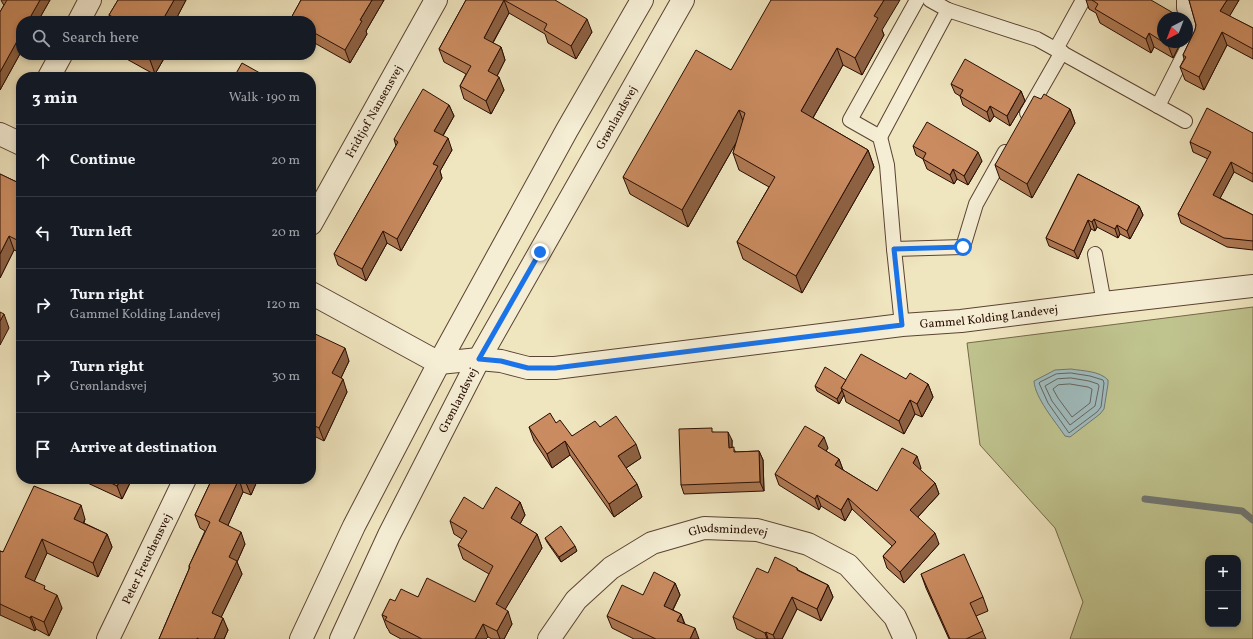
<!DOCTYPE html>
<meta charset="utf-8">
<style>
:root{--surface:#171b24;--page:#242831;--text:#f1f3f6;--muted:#9ea1a6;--line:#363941}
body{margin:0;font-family:Vollkorn,serif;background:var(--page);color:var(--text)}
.controls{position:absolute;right:12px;bottom:12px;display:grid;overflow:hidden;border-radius:8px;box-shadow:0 2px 6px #0003}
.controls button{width:36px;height:36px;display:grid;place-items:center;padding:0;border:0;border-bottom:1px solid var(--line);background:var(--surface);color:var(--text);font:20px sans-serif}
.compass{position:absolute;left:1157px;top:12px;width:36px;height:36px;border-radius:50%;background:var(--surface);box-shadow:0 2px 6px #0003;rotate:222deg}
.stop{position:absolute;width:12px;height:12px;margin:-9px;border:3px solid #1a73e8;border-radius:50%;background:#fff}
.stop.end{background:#1a73e8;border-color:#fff;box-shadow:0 1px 4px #0008}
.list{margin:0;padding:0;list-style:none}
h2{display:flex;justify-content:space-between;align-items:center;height:52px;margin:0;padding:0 16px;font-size:17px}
h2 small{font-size:13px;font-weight:400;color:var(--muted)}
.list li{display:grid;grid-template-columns:26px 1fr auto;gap:12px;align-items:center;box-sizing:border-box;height:72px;padding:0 16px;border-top:1px solid var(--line)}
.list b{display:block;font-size:15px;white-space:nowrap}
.list p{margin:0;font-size:13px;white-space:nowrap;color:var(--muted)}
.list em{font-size:13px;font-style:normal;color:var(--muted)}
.icon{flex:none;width:22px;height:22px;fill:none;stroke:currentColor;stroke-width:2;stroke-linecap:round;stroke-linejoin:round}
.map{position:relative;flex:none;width:1253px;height:639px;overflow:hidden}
.search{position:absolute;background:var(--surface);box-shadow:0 2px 6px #0003;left:16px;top:16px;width:300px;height:44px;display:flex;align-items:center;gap:10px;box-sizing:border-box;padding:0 14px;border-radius:16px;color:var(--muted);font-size:15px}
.panel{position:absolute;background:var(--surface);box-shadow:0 2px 6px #0003;left:16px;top:72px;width:300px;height:412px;border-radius:16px}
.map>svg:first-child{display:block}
</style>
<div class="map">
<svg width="1253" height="639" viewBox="0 0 1253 639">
<rect width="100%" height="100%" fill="#efe5bf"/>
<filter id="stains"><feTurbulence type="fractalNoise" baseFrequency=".005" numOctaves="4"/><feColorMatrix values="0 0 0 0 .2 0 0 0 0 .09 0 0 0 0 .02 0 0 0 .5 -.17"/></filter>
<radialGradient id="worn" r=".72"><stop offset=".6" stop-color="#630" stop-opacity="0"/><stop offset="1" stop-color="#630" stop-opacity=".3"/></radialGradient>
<path fill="#bfc38e" stroke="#746848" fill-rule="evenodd" d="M1253,307V639H1070L1083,602L1055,528L980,445L967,343ZM1208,558H1238V624H1208Z"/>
<path fill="#a0bcbe" stroke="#707673" d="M1071,369C1083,371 1100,371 1108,380V384L1104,409L1100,414L1070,437L1065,436C1055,421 1035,398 1034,381L1055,370Z"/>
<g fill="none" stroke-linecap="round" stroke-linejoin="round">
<g stroke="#646460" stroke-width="1">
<polygon points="1071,373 1090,376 1103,380 1104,383 1101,407 1097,412 1069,433 1048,403 1039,383 1040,382 1056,374"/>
<polygon points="1071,378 1089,381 1098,384 1099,386 1095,406 1070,425 1052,401 1045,386 1057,379"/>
<polygon points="1070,384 1088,387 1092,389 1090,403 1072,417 1058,398 1053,389 1058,385"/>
</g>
<polyline stroke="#707673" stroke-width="7" points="1145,499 1242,511 1253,520"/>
<g stroke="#5a4332" stroke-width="16">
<g id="service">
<polyline points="930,0 948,10 1037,39 1185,121"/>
<polyline points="1184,0 1184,8 1187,18"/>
<polyline points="1056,49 1083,0"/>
<polyline points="1158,106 1192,39 1187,19"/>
<polyline points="1027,113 1062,52"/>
<polyline points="880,137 948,10"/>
<polyline points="894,249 963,247 976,204 1005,152"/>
<polyline points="1095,254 1104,303"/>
<polyline points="902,325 894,249 887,165 880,137 850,120 917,0"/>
</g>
</g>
<g stroke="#5a4332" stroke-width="24">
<g id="minor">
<polyline points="79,21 90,0"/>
<polyline points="49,77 61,55"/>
<polyline points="0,134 21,144"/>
<path id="s1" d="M311,224L436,0"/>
<path id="s2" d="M311,293L439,363L479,359L501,361L528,368H555L902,325L961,321L1104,303L1253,286"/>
<path id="s3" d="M108,639L185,479"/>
<path id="s4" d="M549,639L576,600L611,568L652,543L704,528L757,530L808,544L848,565L895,617L905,639"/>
</g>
</g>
<g stroke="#5a4332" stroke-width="24">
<g id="tertiary">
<polyline points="301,639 354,526 439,363 567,130 642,0"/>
<path id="s5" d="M341,639L389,535L479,359L683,0"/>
</g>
</g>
<use href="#service" stroke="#f5eed5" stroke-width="14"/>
<use href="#minor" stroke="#f5eed5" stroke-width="22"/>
<use href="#tertiary" stroke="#f5eed5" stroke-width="22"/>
</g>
<g fill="#ad7852" stroke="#280d03">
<polygon points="1,0 50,0 38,21 21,21 21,52 0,90 0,12 4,5 3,4"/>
<polygon points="118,0 186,0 175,21 111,21 109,15"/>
<polygon points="301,0 384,0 366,31 367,34 350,63 311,41 311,21 291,21 290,20"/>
<polygon points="466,0 555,0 592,32 576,59 548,43 545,34 509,13 493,43 501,47 505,60 497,76 504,90 491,114 464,99 460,86 466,74 444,62 439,49"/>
<polygon points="1086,0 1151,0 1181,42 1173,58 1154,47 1151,53 1100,23 1096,13 1089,9"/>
<polygon points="1189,0 1239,0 1229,16 1253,28 1253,59 1227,45 1204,90 1185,80 1180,67 1184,59 1183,55 1195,30 1196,25"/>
<polygon points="882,30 884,35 862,75 843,65 813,118 868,150 874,167 802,293 743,259 737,242 769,187 739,170 733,153 736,143 688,227 630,194 623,177 731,70"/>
<polygon points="123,55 166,55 155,74 150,72 123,57"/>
<polygon points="951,84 1021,91 1025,101 1010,126 994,116 990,122 963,105 960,96 955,93"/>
<polygon points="1041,99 1070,109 1075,123 1032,198 1000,179 995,165"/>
<polygon points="449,105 454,116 443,136 452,150 440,171 442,178 401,251 387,243 366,281 338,265 334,254 396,146 394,139"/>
<polygon points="1253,133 1253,182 1234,172 1220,198 1253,215 1253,250 1227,247 1181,223 1178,214 1208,159 1193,152 1190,142"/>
<polygon points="913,146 982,161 968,185 957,179 954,184 927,169 923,159 916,155"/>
<polygon points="0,174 21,184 21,253 14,250 0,278"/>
<polygon points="1078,174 1139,206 1143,215 1130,239 1120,234 1118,238 1097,227 1095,231 1091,229 1078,259 1049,246 1046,238"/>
<polygon points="311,332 349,361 341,378 347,392 324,441 312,435 311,438"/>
<polygon points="906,379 928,384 933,397 922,417 915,414 904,434 846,402 844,395 839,404 817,391 815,386 846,380"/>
<polygon points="556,423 572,436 600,427 641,458 626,468 637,484 642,497 614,517 570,455 552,468 534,441 529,427"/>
<polygon points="713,432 732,440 732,447 736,452 759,451 763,460 764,491 684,494 681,485"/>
<polygon points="828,448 826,451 839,459 843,470 877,491 921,468 920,470 935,483 939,494 918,517 939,544 904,583 887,568 883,556 892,546 852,509 845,521 821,506 819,510 779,485 775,474"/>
<polygon points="79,479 132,479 122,499"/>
<polygon points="212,479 258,479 251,495 243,492 228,525 245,544 237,562 242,574 221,617 228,630 224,639 159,639 189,569 189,566 205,531 200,528 195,515"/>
<polygon points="520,502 525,515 520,524 537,534 542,548 505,609 512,624 504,639 492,639 488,637 486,639 401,639 390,633 388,629 387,628 382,615 395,601 418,597 475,602 489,574 463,559 458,545 462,539 454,534 450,521 483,509"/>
<polygon points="85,519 84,523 107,534 112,547 98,577 47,553 34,581 46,590 62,608 49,636 36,629 35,631 0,615 0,551 3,552"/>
<polygon points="545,538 577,551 561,562 547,542"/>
<polygon points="797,568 798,570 828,585 833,597 821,621 797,609 782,639 757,639 737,629 733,617 768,573"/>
<polygon points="921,574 983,597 988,611 976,616 986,639 949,639 926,588"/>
<polygon points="675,583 680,595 673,610 681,614 685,624 699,639 634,639 612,628 607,616 643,595"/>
</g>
<g fill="#8d6142" stroke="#280d03">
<polygon points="40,0 50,0 38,21 28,21"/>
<polygon points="174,0 186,0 175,21 162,21"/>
<polygon points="372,0 384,0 366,31 367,34 350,63 345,50 360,20"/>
<polygon points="504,0 509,13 488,51 484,38"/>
<polygon points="884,0 900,0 882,30 884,35 862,75 855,58 874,16"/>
<polygon points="1227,0 1239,0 1225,24 1220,11"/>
<polygon points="587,19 592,32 576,59 571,46"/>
<polygon points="1222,32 1227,45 1204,90 1199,77"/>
<polygon points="1149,33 1154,47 1151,53 1146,39"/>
<polygon points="21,34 21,52 0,90 0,72"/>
<polygon points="1169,42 1181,42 1173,58 1168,45"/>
<polygon points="501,47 505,60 493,84 488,71"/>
<polygon points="837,48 843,65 807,128 801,111"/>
<polygon points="153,55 166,55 155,74 150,60"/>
<polygon points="499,77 504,90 491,114 486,101"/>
<polygon points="1021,91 1025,101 1010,126 1007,116"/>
<polygon points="449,105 454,116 439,142 434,131"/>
<polygon points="990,106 994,116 990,122 987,112"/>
<polygon points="1070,109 1075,123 1032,198 1027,184"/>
<polygon points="739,110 745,127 688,227 682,210"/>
<polygon points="448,138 452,150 440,171 442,178 401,251 397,239 433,164"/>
<polygon points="868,150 874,167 802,293 796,276"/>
<polygon points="978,152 982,161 968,185 964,176"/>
<polygon points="1231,162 1234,172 1217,204 1213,195"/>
<polygon points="953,169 957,179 954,184 950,175"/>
<polygon points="1139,206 1143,215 1130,239 1127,231"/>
<polygon points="21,211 21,223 18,216"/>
<polygon points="1094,219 1097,227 1095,231 1092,222"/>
<polygon points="1088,220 1091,229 1078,259 1074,251"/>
<polygon points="1117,225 1120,234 1118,238 1115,229"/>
<polygon points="383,231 387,243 366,281 362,269"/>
<polygon points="9,236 14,250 0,278 0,254"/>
<polygon points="4,314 9,328 0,345 0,321"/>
<polygon points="345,348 349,361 337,386 332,373"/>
<polygon points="343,379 347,392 324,441 319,428"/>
<polygon points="928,384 933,397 922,417 917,404"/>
<polygon points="842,390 844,395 839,404 837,399"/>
<polygon points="910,400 915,414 904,434 899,421"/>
<polygon points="311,431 312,435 311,438"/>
<polygon points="728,432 732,440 732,456 729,448"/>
<polygon points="824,437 828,448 822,457 818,446"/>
<polygon points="565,441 570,455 552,468 547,454"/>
<polygon points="636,444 641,458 623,470 618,456"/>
<polygon points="759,451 763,460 764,491 760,482"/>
<polygon points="917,456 921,468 917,475 913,463"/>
<polygon points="839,459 843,470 835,465"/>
<polygon points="121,479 132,479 122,499 117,486"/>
<polygon points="239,479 243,492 224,534 219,521"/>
<polygon points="248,479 258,479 251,495 246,483"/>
<polygon points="935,483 939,494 914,521 910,510"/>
<polygon points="637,484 642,497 614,517 609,504"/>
<polygon points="817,495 821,506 819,510 815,499"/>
<polygon points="848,498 852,509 845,521 841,510"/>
<polygon points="520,502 525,515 516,531 511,518"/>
<polygon points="81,505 85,519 79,532 74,519"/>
<polygon points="241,532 245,544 237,562 242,574 217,626 212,613 229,557"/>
<polygon points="935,533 939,544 904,583 900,572"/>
<polygon points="107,534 112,547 98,577 93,563"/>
<polygon points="537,534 542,548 500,618 496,604"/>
<polygon points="42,539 47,553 30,591 25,577"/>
<polygon points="575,546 577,551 561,562 559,557"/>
<polygon points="675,583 680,595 668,619 664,606"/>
<polygon points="828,585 833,597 821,621 817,609"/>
<polygon points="57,595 62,608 49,636 44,622"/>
<polygon points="792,597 797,609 782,639 775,639 773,635"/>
<polygon points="508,611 512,624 504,639 500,639 497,631"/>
<polygon points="681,614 685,626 677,621"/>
<polygon points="31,616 36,629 35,631 30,618"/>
<polygon points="223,618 228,630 224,639 214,639"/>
<polygon points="483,624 488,637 486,639 475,639"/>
<polygon points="695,628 699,639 690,639"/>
<polygon points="766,632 768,639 767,639 765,633"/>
</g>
<g fill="#c98b5f" stroke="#280d03">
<polygon points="7,0 40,0 28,21 21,21 21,34 0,72 0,12"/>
<polygon points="118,0 174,0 162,21 120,21 109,15"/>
<polygon points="301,0 372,0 360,20 362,21 345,50 311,31 311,21 293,21 290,20"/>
<polygon points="466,0 555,0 587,19 571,46 544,30 547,24 504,0 484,38 501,47 488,71 499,77 486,101 460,86 471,66 439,49"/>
<polygon points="771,0 884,0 874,16 878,18 855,58 837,48 801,111 868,150 796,276 737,242 775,177 733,153 745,113 739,110 682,210 623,177 696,50 731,70"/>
<polygon points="1092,0 1151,0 1175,14 1176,18 1163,18 1163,42 1149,33 1146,39 1095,9 1098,4"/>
<polygon points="1189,0 1227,0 1220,11 1253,28 1253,49 1222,32 1199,77 1180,67 1186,57 1183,55 1195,30 1196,25"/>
<polygon points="1163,42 1169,42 1168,45"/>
<polygon points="140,55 153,55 150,60"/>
<polygon points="965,59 1021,91 1007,116 990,106 987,112 960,96 963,90 951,84"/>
<polygon points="242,63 267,77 234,77"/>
<polygon points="423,89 449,105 434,131 448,138 433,164 438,166 397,239 383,231 362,269 334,254 398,142 394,139"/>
<polygon points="1044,94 1070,109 1027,184 995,165 1034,96 1041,99"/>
<polygon points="1207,108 1253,133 1253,174 1231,162 1213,195 1253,215 1253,241 1224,238 1178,214 1211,152 1190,142"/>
<polygon points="927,122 978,152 964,176 953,169 950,175 923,159 926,153 913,146"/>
<polygon points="0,174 21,184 21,211 18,216 21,217 21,242 9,236 0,254"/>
<polygon points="1078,174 1139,206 1127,231 1117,225 1115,229 1094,219 1092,222 1088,220 1074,251 1046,238"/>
<polygon points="0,312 4,314 0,321"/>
<polygon points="311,332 345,348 332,373 343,379 319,428 311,424"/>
<polygon points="861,354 906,379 910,373 928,384 917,404 910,400 899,421 841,388"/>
<polygon points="825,367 846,380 841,388 842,390 837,399 815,386"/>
<polygon points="550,413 556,423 560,420 572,436 595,421 600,427 616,416 636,444 618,456 637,484 609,504 565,441 547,454 529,427"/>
<polygon points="805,426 824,437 818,446 839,459 835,465 877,491 902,448 917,456 913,463 935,483 910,510 935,533 900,572 883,556 896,542 848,498 841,510 817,495 815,499 775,474"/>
<polygon points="712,428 712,432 728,432 729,448 734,447 734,452 759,451 760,482 681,485 679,429"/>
<polygon points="103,479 121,479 117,486"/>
<polygon points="212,479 248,479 246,483 239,479 219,521 241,532 229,557 237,561 212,613 223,618 214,639 199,639 197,638 197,639 159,639 190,567 189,566 210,522 195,515"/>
<polygon points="34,486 81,505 74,519 107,534 93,563 42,539 25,577 45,586 44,589 57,595 44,622 31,616 30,618 0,604 0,551 3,552"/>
<polygon points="496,487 520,502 511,518 537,534 496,604 508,611 497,631 483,624 475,639 422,639 385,620 387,617 382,615 390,599 395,601 401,589 418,597 427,578 475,602 493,566 458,545 467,531 450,521 464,497 483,509"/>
<polygon points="561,526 575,546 559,557 545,538"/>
<polygon points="964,554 983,597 970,603 983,631 966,639 950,639 921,574"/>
<polygon points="775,557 797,568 797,570 828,585 817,609 792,597 773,635 766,632 765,633 733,617 757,568 768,573"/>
<polygon points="654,572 675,583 664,606 681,614 677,621 695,628 690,639 656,639 607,616 622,585 643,595"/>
</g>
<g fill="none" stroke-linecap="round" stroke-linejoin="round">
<polyline stroke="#1a73e8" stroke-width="5" points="540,252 479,359 501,361 528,368 555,368 902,325 894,249 963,247"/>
</g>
<g text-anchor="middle" stroke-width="4" stroke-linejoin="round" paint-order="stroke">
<g font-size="12" fill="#280d03" stroke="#f5eed5">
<text dy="4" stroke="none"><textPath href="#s1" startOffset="129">Fridtjof Nansensvej</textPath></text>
<text dy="4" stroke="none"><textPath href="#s5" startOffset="590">Grønlandsvej</textPath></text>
<text dy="4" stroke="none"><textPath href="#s2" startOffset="700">Gammel Kolding Landevej</textPath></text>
<text dy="4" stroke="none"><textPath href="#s5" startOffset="266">Grønlandsvej</textPath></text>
<text dy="4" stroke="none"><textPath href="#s4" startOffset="221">Gludsmindevej</textPath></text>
<text dy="4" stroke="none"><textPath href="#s3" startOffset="89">Peter Freuchensvej</textPath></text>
</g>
</g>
<rect width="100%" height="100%" filter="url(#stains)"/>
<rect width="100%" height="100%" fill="url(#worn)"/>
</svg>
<div class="controls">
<button>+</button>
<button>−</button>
</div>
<svg class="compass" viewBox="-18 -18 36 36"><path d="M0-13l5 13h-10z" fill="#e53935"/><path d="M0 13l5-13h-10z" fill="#9ea1a6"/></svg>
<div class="stop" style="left:963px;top:247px"></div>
<div class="stop end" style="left:540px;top:252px"></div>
<div class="search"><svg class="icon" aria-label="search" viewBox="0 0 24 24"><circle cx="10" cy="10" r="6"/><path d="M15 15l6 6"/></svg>Search here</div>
<section class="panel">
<h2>3 min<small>Walk · 190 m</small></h2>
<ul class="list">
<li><svg class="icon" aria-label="ahead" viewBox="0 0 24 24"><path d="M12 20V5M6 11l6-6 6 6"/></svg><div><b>Continue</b></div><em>20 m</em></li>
<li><svg class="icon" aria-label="left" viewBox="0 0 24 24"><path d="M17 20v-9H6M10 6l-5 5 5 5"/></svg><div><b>Turn left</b></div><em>20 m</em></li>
<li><svg class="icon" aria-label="right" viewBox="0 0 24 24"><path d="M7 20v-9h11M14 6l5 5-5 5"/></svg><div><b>Turn right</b><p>Gammel Kolding Landevej</p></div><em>120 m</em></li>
<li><svg class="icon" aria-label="right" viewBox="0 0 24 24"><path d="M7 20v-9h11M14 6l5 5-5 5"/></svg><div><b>Turn right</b><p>Grønlandsvej</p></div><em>30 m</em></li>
<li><svg class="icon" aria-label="arrive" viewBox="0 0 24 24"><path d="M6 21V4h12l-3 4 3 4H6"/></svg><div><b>Arrive at destination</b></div></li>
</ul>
</section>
</div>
